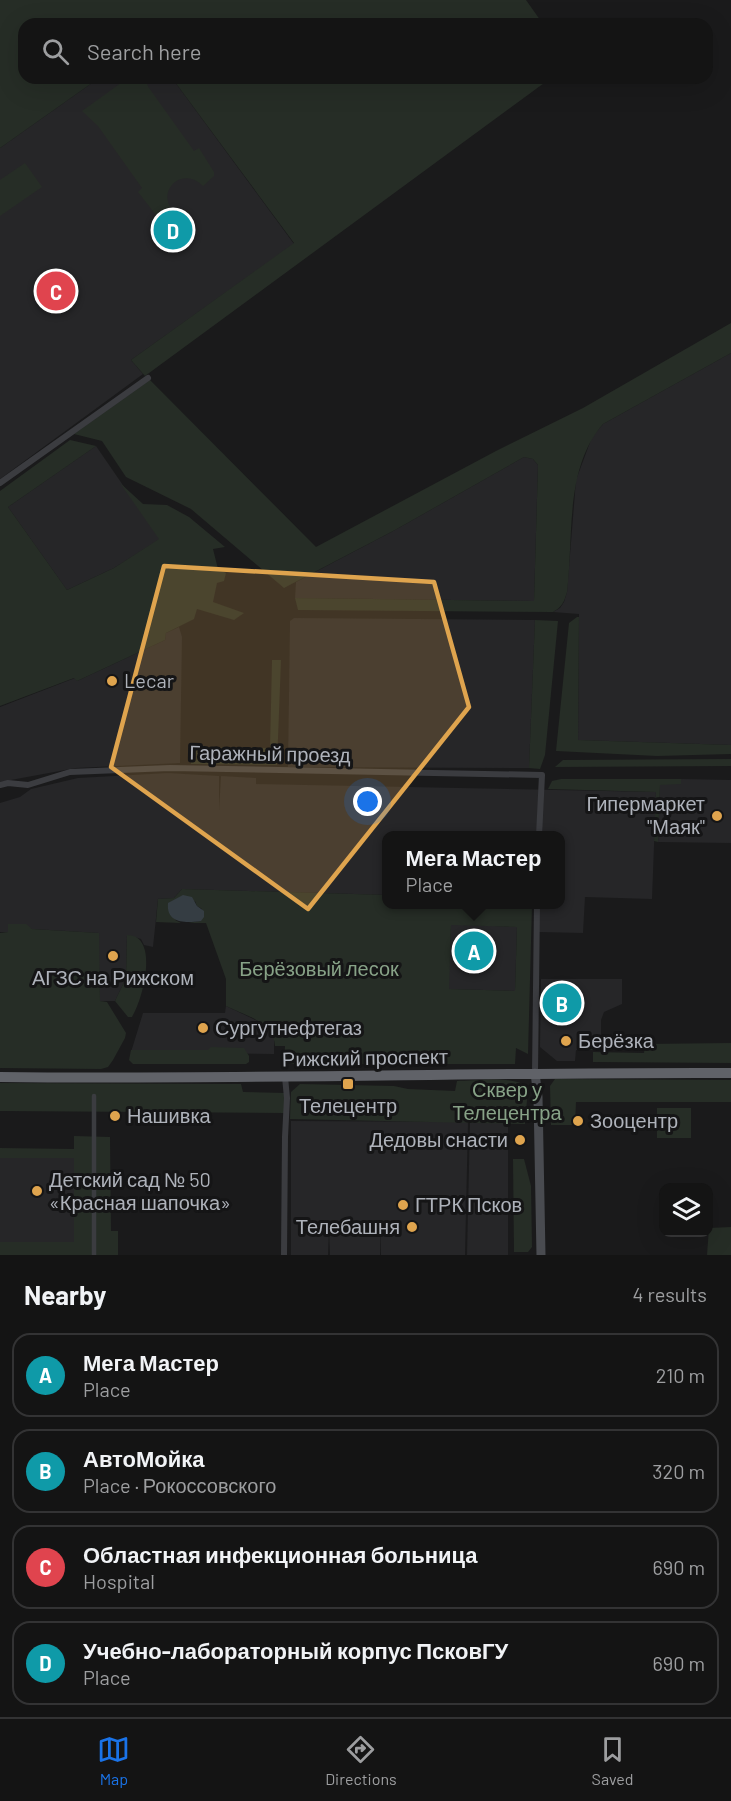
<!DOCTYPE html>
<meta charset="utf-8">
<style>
:root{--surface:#141414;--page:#1d1d1d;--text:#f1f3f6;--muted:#9d9ea0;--line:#333334;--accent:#1a73e8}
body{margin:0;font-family:Barlow,sans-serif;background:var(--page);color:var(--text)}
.controls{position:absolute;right:18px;bottom:18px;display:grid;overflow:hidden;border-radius:12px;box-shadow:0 6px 24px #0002}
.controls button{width:54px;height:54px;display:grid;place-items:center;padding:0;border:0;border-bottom:2px solid var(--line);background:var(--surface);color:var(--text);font:30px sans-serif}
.you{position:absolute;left:368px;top:802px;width:21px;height:21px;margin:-15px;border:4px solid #fff;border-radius:50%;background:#1a73e8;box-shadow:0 0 0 9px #1a73e833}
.badge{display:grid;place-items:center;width:39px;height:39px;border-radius:50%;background:var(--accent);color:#fff;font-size:20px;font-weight:700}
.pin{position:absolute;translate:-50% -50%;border:3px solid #fff;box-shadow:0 2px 6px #0006}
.popup{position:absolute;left:382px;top:831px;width:183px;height:78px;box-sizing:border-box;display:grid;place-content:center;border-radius:12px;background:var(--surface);filter:drop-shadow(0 2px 4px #0005);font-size:20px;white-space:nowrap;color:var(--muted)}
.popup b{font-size:22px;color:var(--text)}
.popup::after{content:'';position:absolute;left:50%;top:100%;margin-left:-12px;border:12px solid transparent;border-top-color:var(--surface)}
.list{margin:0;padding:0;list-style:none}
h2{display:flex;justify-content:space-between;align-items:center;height:78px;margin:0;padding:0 24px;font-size:26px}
h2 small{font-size:20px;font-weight:400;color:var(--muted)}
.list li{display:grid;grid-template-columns:39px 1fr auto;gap:18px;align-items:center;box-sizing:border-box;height:84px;margin:0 12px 12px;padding:0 12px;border:2px solid var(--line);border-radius:18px}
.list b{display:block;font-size:22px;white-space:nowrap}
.list p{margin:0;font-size:20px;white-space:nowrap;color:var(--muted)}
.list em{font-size:20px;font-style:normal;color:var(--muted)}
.icon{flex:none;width:33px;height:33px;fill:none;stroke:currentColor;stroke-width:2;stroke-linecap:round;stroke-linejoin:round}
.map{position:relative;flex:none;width:731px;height:1255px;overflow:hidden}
.search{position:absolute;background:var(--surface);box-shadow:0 6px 24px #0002;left:18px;right:18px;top:18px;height:66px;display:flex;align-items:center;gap:15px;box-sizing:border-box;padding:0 21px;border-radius:18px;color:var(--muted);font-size:22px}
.sheet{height:462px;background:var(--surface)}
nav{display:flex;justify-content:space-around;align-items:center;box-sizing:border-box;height:84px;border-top:2px solid var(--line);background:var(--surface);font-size:16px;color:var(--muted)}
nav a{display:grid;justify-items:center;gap:3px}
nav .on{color:var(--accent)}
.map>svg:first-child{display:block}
</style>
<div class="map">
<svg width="731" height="1255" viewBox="0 0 731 1255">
<rect width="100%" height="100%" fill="#1a1a1b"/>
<g fill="#262628">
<polygon points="99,78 172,78 294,244 131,360 143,374 0,479 0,148"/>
<polygon points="731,353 731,745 578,740 579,614 553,612 560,608 564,602 567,592 576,480 592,437 603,424"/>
<polygon points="96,446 160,539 114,568 67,590 8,507"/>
<polygon points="524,457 533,459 538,465 534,601 295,598 296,582 395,530"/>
<polygon points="294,618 535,620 529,768 288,767 290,621"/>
<polygon points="179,627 182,637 180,763 76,768 0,782 0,707 75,678 77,681 165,640 166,633"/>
<polygon points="168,773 219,776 219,810 221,776 256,778 256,784 656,792 652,899 585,897 583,933 539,932 539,905 561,904 561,836 387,836 387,895 182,889 174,898 158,899 153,947 144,945 141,939 127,935 126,978 115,1001 100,1001 98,933 32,929 8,925 8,932 0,932 0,803 20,797 31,789 78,778"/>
<polygon points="681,779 731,780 731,843 658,842 660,784 680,784"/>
<polygon points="451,924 517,927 515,991 448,989"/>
<polygon points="541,979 622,979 622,1004 604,1012 601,1020 601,1036 593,1050 576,1050 575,1061 557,1061 540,1047"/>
<polygon points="226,1006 264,1024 271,1031 274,1037 274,1054 131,1052 143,1013 225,1013"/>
<polygon points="291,1121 468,1122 465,1255 381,1255 380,1221 380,1255 330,1255 329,1228 328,1255 291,1255"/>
<polygon points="470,1122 508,1123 508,1255 467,1255"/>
<rect x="0" y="1158" width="74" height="84"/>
</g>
<g fill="#262d26" fill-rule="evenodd">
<polygon points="0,0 526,0 543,24 24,24 24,78 99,78 0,148"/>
<path d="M128,78H144L149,88L194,151L199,148L214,172V176L203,186C183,166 158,189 171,208L158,216L156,215L138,192L142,188L98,126L82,111Z"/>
<polygon points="172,78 551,78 145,376 131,360 294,243"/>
<polygon points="25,163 42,187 0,216 0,180"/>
<path d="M731,323V353L603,424C564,469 574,537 567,592C564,602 562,607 553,612L298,610L295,598L534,601L538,465L533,459L524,457L395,530L284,588L191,509L126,477L102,441L74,434L150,380L316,547L496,451L583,408Z"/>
<polygon points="70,440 96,446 8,507 67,590 114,568 159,539 120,483 143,504 167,505 189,517 225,547 213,549 218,569 226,573 224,581 217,583 213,602 244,613 234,620 197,609 194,619 166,633 165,640 77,681 74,678 0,706 0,491"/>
<polygon points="577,617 579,617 578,740 731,745 731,754 657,756 556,751 569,623"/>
<polygon points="535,620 558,621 545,755 540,769 529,768"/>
<polygon points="272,660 281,660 277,765 191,764 191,747 270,748"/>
<polygon points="731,759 731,766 555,767 563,760"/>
<polygon points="561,779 681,779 681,784 660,785 658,842 654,841 656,792 548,789 552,781"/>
<path d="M182,889L387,895V904L532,905L528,1054L516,1048L515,1064H284L285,1046H275C274,1022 244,1015 226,1006V979L206,923H188L201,921L202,909L197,906L195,901L175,920L181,923L156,922L158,899L174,898ZM451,925L517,927L515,991L449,989Z"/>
<polygon points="8,924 26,924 32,929 99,933 100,1001 107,1002 126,1033 125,1038 113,1060 108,1067 101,1069 0,1068 0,933 8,932"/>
<path d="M127,935C160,935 143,1000 132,1017H128L115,1001L126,978Z"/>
<polygon points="579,1039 593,1039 593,1050 578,1049"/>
<polygon points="731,1043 731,1063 593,1062 593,1052 644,1053 645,1044"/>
<polygon points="211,1047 244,1048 249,1056 249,1062 246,1064 133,1064 129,1060 131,1050 208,1050"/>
<polygon points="555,1079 731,1080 731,1102 576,1102 575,1125 551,1125 550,1086"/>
<path d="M457,1081C474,1081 517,1075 528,1088L525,1124L290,1119L291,1092L300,1084L394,1086L408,1089L455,1091Z"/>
<polygon points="0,1083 241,1084 243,1092 285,1093 285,1113 0,1111"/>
<rect x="657" y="1108" width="34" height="30"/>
<polygon points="74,1136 110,1137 111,1231 118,1231 118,1255 0,1255 0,1242 74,1242 74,1158 0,1158 0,1148 74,1149"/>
<polygon points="513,1159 524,1159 531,1186 532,1247 528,1252 514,1252"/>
<polygon points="731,1227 731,1255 707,1255 709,1228"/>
</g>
<path fill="#353d43" d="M183,895L192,897L197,906L204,911V917L201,921C186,923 166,924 168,903Z"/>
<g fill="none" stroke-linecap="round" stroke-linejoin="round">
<polyline stroke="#3b3c40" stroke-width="4.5" points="94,1255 94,1096"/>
<g stroke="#3b3c40" stroke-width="6">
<polyline points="0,483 148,378"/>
<polyline points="0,785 8,783 28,785 70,772 170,768 542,775 539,836"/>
<polyline points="535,1073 537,904"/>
<polyline points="284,1255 285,1137 287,1098 285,1077"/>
</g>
<polyline stroke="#494b50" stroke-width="9" points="535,1073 538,1097 541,1255"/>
<path stroke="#606268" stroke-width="10" d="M0,1077C244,1080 487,1072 731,1073"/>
</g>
<path fill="#dfa44e" fill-opacity="0.2" stroke="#dfa44e" stroke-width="4.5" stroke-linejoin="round" d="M164,566L434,582L469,707L308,909L111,767Z"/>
<g fill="#dfa44e" stroke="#151516" stroke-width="2">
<circle cx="112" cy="681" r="6"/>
<circle cx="717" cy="816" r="6"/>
<circle cx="113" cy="956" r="6"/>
<circle cx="203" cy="1028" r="6"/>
<circle cx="566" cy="1041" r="6"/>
<rect x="342" y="1078" width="12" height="12" rx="3"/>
<circle cx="115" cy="1116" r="6"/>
<circle cx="578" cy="1121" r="6"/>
<circle cx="520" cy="1140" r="6"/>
<circle cx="37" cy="1191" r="6"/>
<circle cx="403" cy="1205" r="6"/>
<circle cx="412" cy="1227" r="6"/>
</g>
<g text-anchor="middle" stroke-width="6" stroke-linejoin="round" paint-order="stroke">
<g font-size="20" fill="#aeb2ba" stroke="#151516" text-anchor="start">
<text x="124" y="688">Lecar</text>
<text x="705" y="811" text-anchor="end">Гипермаркет<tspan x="705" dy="23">"Маяк"</tspan></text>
<text x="113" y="985" text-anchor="middle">АГЗС на Рижском</text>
<text x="215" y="1035">Сургутнефтегаз</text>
<text x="578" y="1048">Берёзка</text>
<text x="348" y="1113" text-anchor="middle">Телецентр</text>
<text x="127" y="1123">Нашивка</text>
<text x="590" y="1128">Зооцентр</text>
<text x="508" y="1147" text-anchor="end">Дедовы снасти</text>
<text x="49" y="1187">Детский сад № 50<tspan x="49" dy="23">«Красная шапочка»</tspan></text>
<text x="415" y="1212">ГТРК Псков</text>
<text x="400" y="1234" text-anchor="end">Телебашня</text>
</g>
<g font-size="20" fill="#aeb2ba" stroke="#151516">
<text transform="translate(270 754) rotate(1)" y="7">Гаражный проезд</text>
<text transform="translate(365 1058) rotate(-1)" y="7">Рижский проспект</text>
</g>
<g font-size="20" fill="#87a287" stroke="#151516">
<text x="319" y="976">Берёзовый лесок</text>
<text x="507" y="1097">Сквер у<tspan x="507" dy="23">Телецентра</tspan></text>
</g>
</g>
</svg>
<div class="controls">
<button><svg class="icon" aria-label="layers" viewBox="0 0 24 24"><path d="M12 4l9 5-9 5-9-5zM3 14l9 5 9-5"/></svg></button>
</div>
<div class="you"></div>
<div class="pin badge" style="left:474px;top:951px;background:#0f9aa8">A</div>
<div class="popup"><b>Мега Мастер</b>Place</div>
<div class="pin badge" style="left:562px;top:1003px;background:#0f9aa8">B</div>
<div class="pin badge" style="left:56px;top:291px;background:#e0444e">C</div>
<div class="pin badge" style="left:173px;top:230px;background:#0f9aa8">D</div>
<div class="search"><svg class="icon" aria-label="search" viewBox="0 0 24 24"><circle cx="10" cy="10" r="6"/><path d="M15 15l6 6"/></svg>Search here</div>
</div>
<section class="sheet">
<h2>Nearby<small>4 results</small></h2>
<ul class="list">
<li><span class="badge" style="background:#0f9aa8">A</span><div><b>Мега Мастер</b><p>Place</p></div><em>210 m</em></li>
<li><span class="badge" style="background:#0f9aa8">B</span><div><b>АвтоМойка</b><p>Place · Рокоссовского</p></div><em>320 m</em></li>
<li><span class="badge" style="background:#e0444e">C</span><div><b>Областная инфекционная больница</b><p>Hospital</p></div><em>690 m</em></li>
<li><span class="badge" style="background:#0f9aa8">D</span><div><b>Учебно-лабораторный корпус ПсковГУ</b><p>Place</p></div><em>690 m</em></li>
</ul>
</section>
<nav>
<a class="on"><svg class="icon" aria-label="map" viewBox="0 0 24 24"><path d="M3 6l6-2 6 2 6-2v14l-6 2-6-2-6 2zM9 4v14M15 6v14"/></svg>Map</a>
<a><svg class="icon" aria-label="directions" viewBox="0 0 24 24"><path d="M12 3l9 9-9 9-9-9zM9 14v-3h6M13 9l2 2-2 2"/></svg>Directions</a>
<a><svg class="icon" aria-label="saved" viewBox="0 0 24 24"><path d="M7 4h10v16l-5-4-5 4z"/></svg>Saved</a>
</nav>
